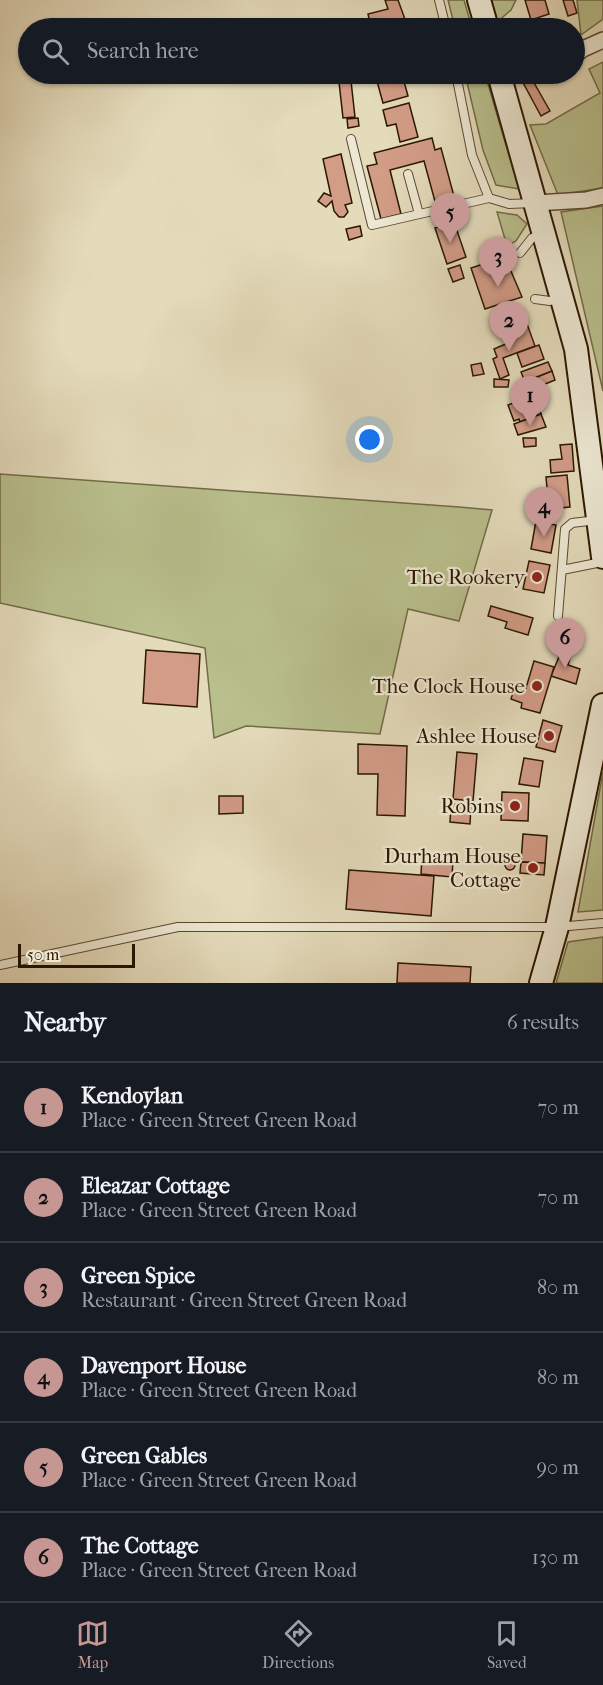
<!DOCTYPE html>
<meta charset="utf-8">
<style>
:root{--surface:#171b24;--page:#242831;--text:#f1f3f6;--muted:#9ea1a6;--line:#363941;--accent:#c59692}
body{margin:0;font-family:"IM FELL French Canon",serif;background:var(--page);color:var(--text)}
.scale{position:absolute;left:18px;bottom:15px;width:117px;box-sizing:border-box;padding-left:6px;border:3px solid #2c1701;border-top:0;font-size:16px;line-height:21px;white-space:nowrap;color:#2c1701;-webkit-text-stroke:4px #ede8d3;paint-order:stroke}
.you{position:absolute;left:370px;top:440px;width:21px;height:21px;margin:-15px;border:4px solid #fff;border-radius:50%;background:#1a73e8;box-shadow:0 0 0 9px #1a73e833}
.badge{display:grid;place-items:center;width:39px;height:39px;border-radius:50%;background:var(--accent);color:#111;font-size:20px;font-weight:700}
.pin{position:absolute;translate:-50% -50px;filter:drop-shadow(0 2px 3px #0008)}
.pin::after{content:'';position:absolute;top:32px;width:21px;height:18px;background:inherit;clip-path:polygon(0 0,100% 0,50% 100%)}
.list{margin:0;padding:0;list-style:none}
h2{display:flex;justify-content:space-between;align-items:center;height:78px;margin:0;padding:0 24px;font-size:26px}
h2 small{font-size:20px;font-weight:400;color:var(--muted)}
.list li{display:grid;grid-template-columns:39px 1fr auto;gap:18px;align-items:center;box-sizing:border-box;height:90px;padding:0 24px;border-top:2px solid var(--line)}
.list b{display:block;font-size:22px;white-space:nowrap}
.list p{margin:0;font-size:20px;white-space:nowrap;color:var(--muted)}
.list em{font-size:20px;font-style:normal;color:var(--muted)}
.icon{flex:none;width:33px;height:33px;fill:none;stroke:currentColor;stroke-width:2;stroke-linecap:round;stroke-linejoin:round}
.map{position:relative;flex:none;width:603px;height:983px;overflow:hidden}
.search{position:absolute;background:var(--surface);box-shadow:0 2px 4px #0004;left:18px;right:18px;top:18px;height:66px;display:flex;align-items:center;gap:15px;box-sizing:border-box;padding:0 21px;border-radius:33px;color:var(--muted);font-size:22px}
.sheet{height:618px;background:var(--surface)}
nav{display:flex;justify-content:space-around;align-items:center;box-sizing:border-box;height:84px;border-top:2px solid var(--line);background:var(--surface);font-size:16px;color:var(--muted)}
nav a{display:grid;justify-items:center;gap:3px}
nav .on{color:var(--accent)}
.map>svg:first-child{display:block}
</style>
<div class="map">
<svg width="603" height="983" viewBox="0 0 603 983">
<rect width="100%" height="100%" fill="#e4dbbb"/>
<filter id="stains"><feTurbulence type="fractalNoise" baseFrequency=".00333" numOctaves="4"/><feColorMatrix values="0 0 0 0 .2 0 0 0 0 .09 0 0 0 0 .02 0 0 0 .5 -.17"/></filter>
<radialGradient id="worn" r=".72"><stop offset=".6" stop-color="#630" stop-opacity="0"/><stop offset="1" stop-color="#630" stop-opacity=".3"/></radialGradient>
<g fill="#b9bf8d" stroke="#726b47" stroke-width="1.5">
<polygon points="448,0 464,0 472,28 455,28"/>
<polygon points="490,0 516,0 511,10 496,23"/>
<polygon points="577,0 603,0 603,19 581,35"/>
<polygon points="603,62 603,188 558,195 530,125 546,124 600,93 589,69"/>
<polygon points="465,74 485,74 519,189 496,185 483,150"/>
<polygon points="603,206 603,391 561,212"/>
<polygon points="497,212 517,215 527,224 516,241 507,246"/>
<polygon points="0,474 459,507 492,510 459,621 408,609 380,734 246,726 214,738 205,648 0,603"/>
<polygon points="603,772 603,910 578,912"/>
<polygon points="603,937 603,983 556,983 568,942"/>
</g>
<g fill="#d29c87" stroke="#2c1701" stroke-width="1.5">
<polygon points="385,0 398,0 406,22 395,25 394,20 378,24 377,21 370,23 368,14 388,9"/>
<polygon points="525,0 545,0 549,14 531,20"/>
<polygon points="563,0 573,0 577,13 568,16"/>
<polygon points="546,19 553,19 556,28 533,28 531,24"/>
<polygon points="375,74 402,74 408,96 383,103"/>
<polygon points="526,74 529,74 550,111 541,116 520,77"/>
<polygon points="351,81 355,117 343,118 339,82"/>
<polygon points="409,103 418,137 400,142 396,124 387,126 383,110"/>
<polygon points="358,118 359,126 348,128 347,119"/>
<polygon points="432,138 435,150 441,148 455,200 436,205 424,161 390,170 401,214 381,219 367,166 377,164 374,153"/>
<polygon points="341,154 352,203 345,205 348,212 344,217 339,217 334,211 332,201 326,207 318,201 324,193 331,196 323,159"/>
<polygon points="454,222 466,257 447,264 435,228"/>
<polygon points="360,226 362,236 349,240 346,229"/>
<polygon points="505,257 522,297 485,309 471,268"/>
<polygon points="460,265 464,278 453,282 448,269"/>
<polygon points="527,324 535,346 503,358 509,375 500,379 493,359 497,357 494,349 508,343 504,332"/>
<polygon points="539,345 544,359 522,367 517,353"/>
<polygon points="548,362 552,371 525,382 521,372"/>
<polygon points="481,363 484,374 473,376 471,365"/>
<polygon points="552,371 555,380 528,391 525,382"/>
<polygon points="494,379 509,380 508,387 494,387"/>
<polygon points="534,395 541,414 520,422 519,419 514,421 508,405"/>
<polygon points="541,414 546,427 518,435 514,424"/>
<polygon points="523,438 536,438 536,446 524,447"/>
<polygon points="572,444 574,471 551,473 550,460 562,459 560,445"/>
<polygon points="567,475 570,507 549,509 546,477"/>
<polygon points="536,521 556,525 551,553 531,549"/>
<polygon points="529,561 550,565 544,593 523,589"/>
<polygon points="491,606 533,618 528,635 505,628 507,622 488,616"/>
<polygon points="146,650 200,654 197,707 143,703"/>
<polygon points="561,652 571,655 568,665 580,669 576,684 551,676"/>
<polygon points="534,661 554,667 540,713 521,708 522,703 511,699 515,684 526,688"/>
<polygon points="543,720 562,726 555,752 536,747"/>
<polygon points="358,744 407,746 405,816 377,815 378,774 358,774"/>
<polygon points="457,752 477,754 473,801 453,799"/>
<polygon points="524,758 543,761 539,787 519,784"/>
<polygon points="502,792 529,793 528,821 501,820"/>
<polygon points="219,796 243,796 243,813 219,814"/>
<polygon points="451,804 471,806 470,824 450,822"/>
<polygon points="523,834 547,836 545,863 521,862"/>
<polygon points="422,857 453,860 452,877 421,874"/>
<circle cx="510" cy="865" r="5"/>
<polygon points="521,862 545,863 544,875 520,873"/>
<polygon points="349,870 434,876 431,916 346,909"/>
<polygon points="398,963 471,967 470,983 397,983"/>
</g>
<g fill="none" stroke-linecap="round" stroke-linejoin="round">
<g stroke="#5a4830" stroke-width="10">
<g id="lane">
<polyline points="439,0 446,28"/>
<polyline points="456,74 472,155 489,198 509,204 533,203"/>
<polyline points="351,139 372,225 489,198"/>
<polyline points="408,174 419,214"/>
<polyline points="520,253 532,238 541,235"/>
<polyline points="535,299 550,301 560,298"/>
<polyline points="562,570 602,562"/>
<polyline points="558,616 565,529 572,523 597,520"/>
<polyline points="0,965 178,927 557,927 603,923"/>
</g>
</g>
<g stroke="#5a4830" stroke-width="18">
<g id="street">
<polyline points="574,56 583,49 603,40"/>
<polyline points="554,74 555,74"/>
<polyline points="535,203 586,200 603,196"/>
</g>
</g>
<g stroke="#2c1701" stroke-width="26">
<g id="secondary">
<polyline points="479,0 487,28"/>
<polyline points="499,74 576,349 603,557"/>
<polyline points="541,983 557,927 603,705"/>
</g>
</g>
<use href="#lane" stroke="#ede8d3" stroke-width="8"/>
<use href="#street" stroke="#ede8d3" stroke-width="15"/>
<use href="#secondary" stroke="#ede8d3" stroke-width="22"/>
</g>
<g fill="#8f2418" stroke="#ede8d3" stroke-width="2">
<circle cx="537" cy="577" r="6"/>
<circle cx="537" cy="686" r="6"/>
<circle cx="549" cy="736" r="6"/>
<circle cx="515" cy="806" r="6"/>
<circle cx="533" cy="868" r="6"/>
</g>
<g text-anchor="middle" stroke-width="4.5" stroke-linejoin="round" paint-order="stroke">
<g font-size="21" fill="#2c1701" stroke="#ede8d3" text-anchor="end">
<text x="525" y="584">The Rookery</text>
<text x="525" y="693">The Clock House</text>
<text x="537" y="743">Ashlee House</text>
<text x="503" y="813">Robins</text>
<text x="521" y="863">Durham House<tspan x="521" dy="24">Cottage</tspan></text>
</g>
</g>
<rect width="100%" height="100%" filter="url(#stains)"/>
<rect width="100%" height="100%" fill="url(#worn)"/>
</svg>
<div class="scale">50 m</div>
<div class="you"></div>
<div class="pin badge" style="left:530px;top:426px">1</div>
<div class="pin badge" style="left:509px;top:351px">2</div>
<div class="pin badge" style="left:498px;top:287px">3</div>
<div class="pin badge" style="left:544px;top:537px">4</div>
<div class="pin badge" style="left:450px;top:243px">5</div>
<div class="pin badge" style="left:565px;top:668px">6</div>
<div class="search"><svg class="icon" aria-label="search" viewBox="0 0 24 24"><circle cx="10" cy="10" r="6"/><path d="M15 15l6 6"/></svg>Search here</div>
</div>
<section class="sheet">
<h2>Nearby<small>6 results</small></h2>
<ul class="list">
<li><span class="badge">1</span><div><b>Kendoylan</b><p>Place · Green Street Green Road</p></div><em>70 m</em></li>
<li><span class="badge">2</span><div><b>Eleazar Cottage</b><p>Place · Green Street Green Road</p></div><em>70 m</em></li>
<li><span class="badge">3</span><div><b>Green Spice</b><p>Restaurant · Green Street Green Road</p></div><em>80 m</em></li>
<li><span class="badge">4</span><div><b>Davenport House</b><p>Place · Green Street Green Road</p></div><em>80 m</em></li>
<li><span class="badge">5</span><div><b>Green Gables</b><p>Place · Green Street Green Road</p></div><em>90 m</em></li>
<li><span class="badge">6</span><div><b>The Cottage</b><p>Place · Green Street Green Road</p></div><em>130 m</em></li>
</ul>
</section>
<nav>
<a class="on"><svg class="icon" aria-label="map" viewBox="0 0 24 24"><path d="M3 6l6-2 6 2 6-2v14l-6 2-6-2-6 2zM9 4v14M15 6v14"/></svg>Map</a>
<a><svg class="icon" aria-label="directions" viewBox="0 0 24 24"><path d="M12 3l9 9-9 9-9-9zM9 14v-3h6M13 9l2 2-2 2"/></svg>Directions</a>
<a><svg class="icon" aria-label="saved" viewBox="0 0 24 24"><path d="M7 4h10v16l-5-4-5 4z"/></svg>Saved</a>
</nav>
